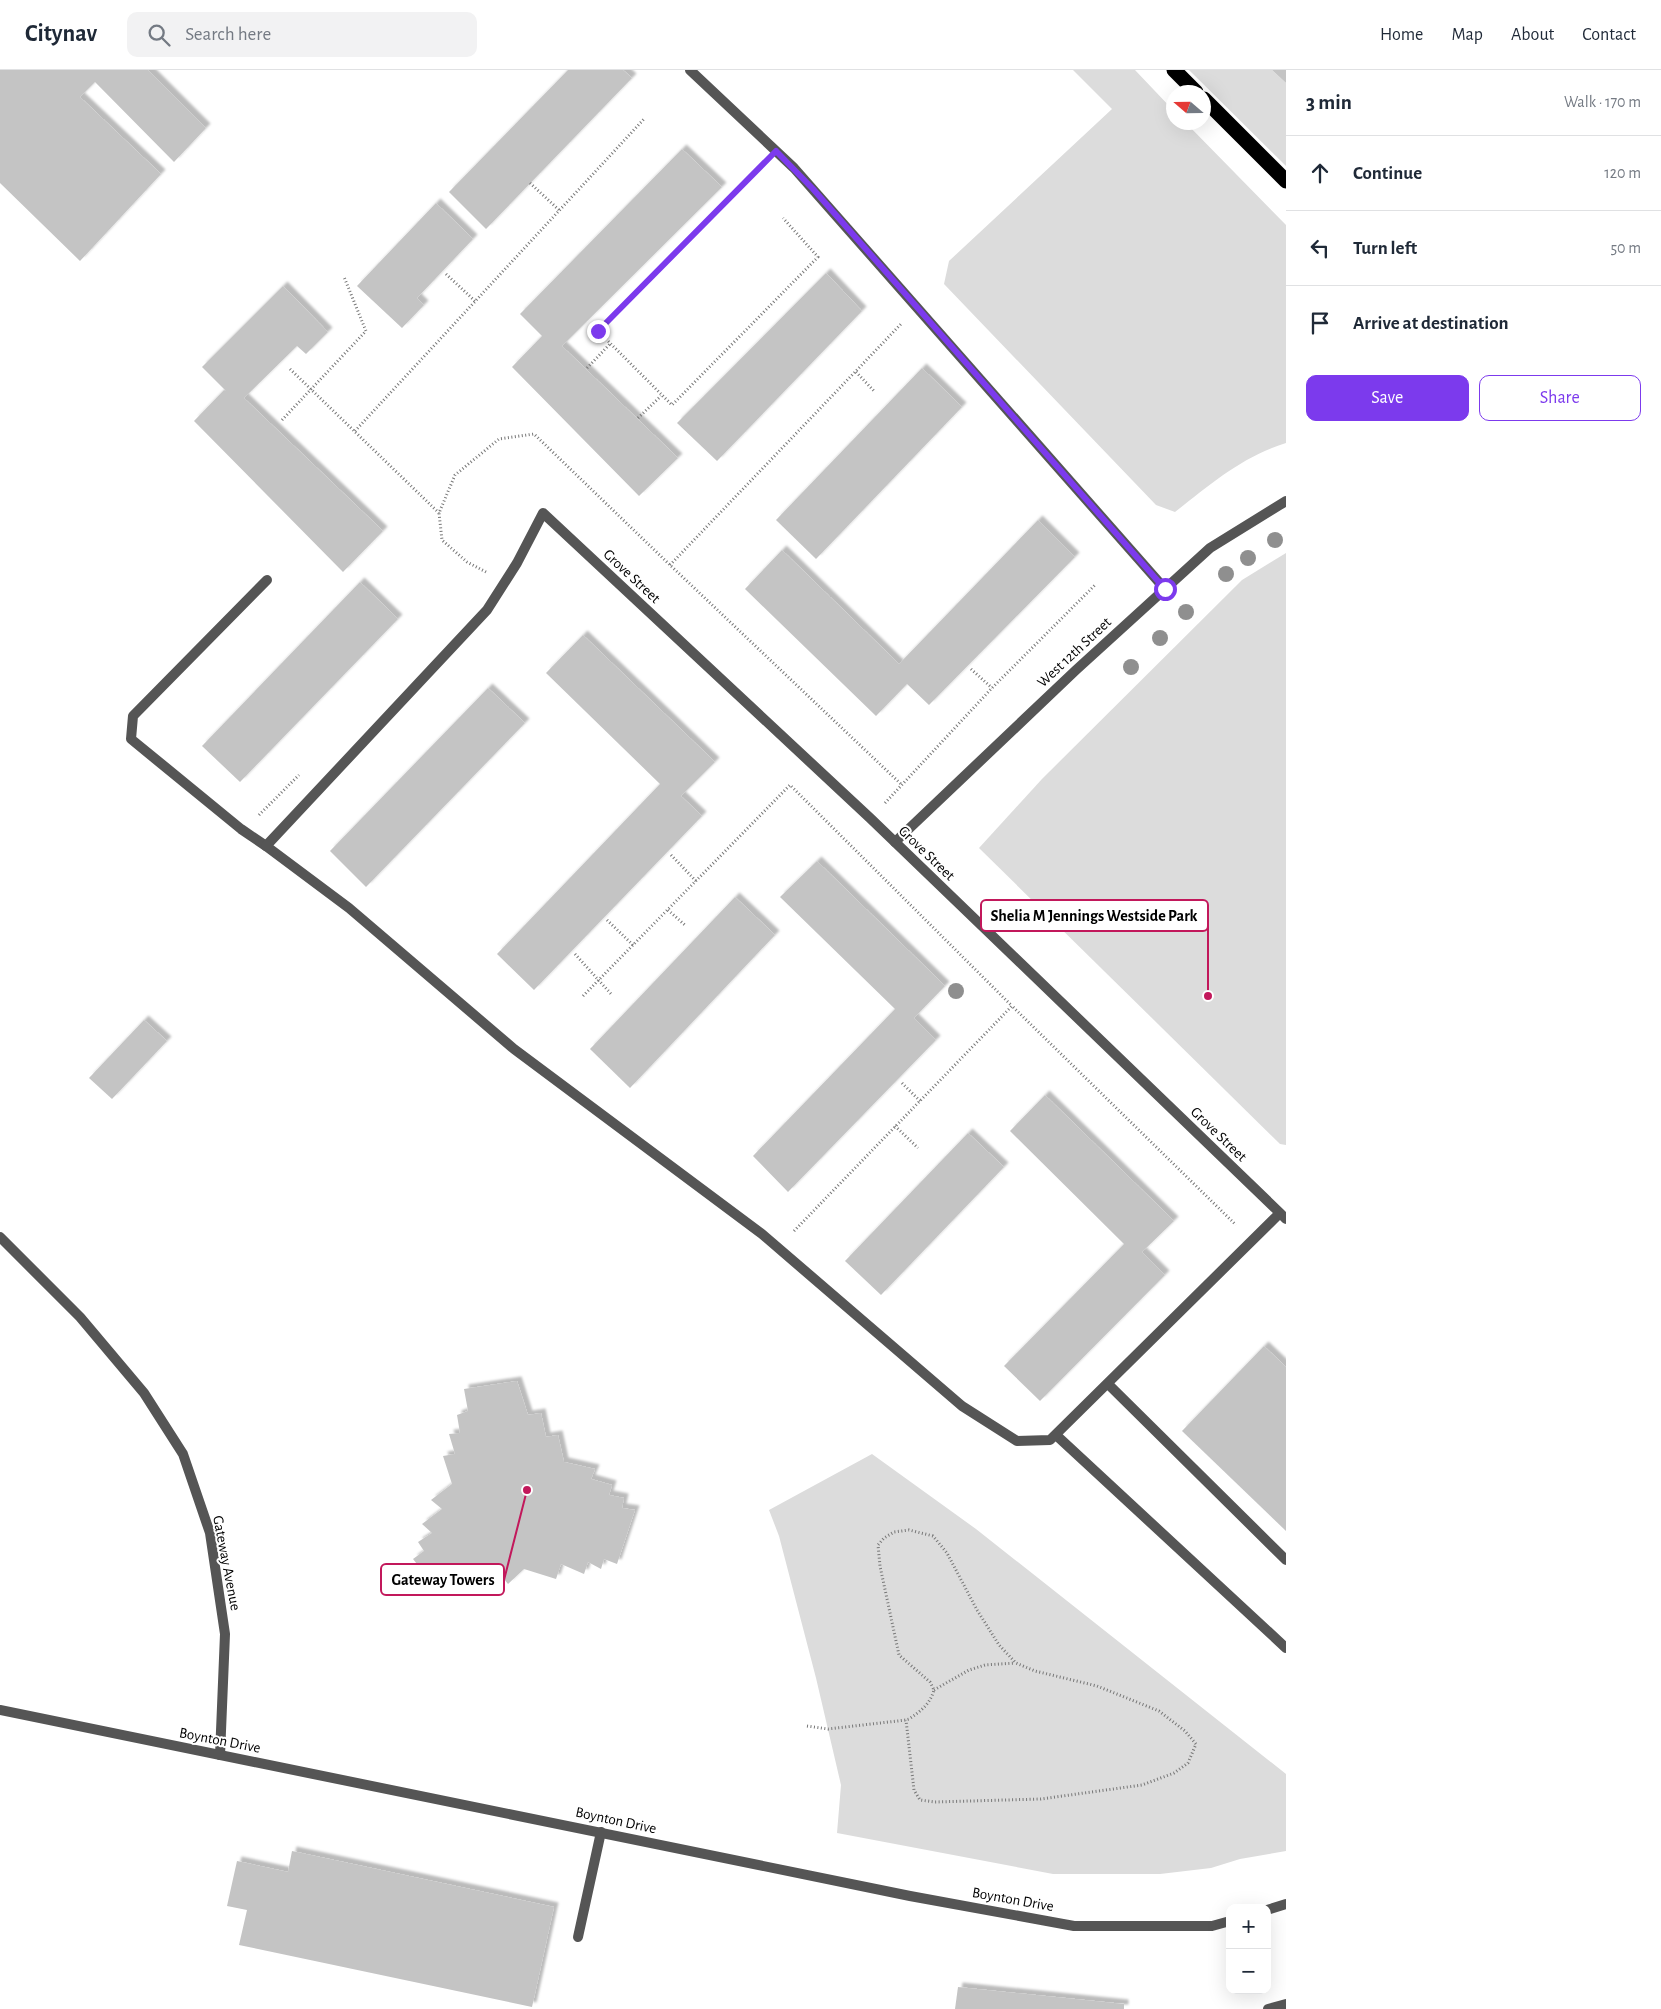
<!DOCTYPE html>
<meta charset="utf-8">
<style>
:root{--surface:#fff;--page:#f2f2f3;--text:#1f2937;--muted:#747a83;--line:#e0e1e3;--accent:#7c3aed}
body{margin:0;font-family:"Alegreya Sans",sans-serif;background:var(--page);color:var(--text)}
.controls{position:absolute;right:15px;bottom:15px;display:grid;overflow:hidden;border-radius:10px;box-shadow:0 5px 20px #0002}
.controls button{width:45px;height:45px;display:grid;place-items:center;padding:0;border:0;border-bottom:1px solid var(--line);background:var(--surface);color:var(--text);font:25px sans-serif}
.compass{position:absolute;left:1166px;top:15px;width:45px;height:45px;border-radius:50%;background:var(--surface);box-shadow:0 5px 20px #0002;rotate:290deg}
.stop{position:absolute;width:15px;height:15px;margin:-11px;border:4px solid #7c3aed;border-radius:50%;background:#fff}
.stop.end{background:#7c3aed;border-color:#fff;box-shadow:0 1px 5px #0008}
.list{margin:0;padding:0;list-style:none}
h2{display:flex;justify-content:space-between;align-items:center;height:65px;margin:0;padding:0 20px;font-size:21px}
h2 small{font-size:16px;font-weight:400;color:var(--muted)}
.list li{display:grid;grid-template-columns:32px 1fr auto;gap:15px;align-items:center;box-sizing:border-box;height:75px;padding:0 20px;border-top:1px solid var(--line)}
.list b{display:block;font-size:19px;white-space:nowrap}
.list em{font-size:16px;font-style:normal;color:var(--muted)}
.actions{display:flex;gap:10px;padding:15px 20px}
.actions a{flex:1;padding:11px 0;border:1px solid var(--accent);border-radius:10px;text-align:center;font-size:18px;color:var(--accent)}
.actions .main{background:var(--accent);color:#fff}
.icon{flex:none;width:28px;height:28px;fill:none;stroke:currentColor;stroke-width:2;stroke-linecap:round;stroke-linejoin:round}
.map{position:relative;flex:none;width:1286px;height:1939px;overflow:hidden}
header{display:flex;align-items:center;gap:30px;box-sizing:border-box;height:70px;padding:0 25px;background:var(--surface);border-bottom:1px solid var(--line)}
header strong{font-size:24px}
nav{display:flex;gap:28px;margin-inline-start:auto;font-size:18px}
.search{width:350px;height:45px;background:var(--page);display:flex;align-items:center;gap:12px;box-sizing:border-box;padding:0 18px;border-radius:10px;color:var(--muted);font-size:19px}
main{display:flex}
aside{flex:1;background:var(--surface)}
.map>svg:first-child{display:block}
</style>
<header>
<strong>Citynav</strong>
<div class="search"><svg class="icon" aria-label="search" viewBox="0 0 24 24"><circle cx="10" cy="10" r="6"/><path d="M15 15l6 6"/></svg>Search here</div>
<nav><a>Home</a><a>Map</a><a>About</a><a>Contact</a></nav>
</header>
<main>
<div class="map">
<svg width="1286" height="1939" viewBox="0 0 1286 1939">
<defs>
<filter id="shadow"><feDropShadow dx="4.5" dy="-4.5" stdDeviation="1" flood-color="#0004"/></filter>
</defs>
<rect width="100%" height="100%" fill="#fff"/>
<g fill="#dcdcdc">
<path d="M1073,0H1135L1173,40L1174,52L1186,53L1286,155V373C1243,386 1209,415 1175,442L1156,435L944,214L949,191L1112,39Z"/>
<polygon points="1189,0 1272,0 1286,13 1286,96"/>
<polygon points="1286,483 1286,1075 1280,1074 979,778 1042,709 1242,510"/>
<polygon points="872,1384 976,1459 1286,1704 1286,1781 1240,1789 1211,1798 1160,1804 1053,1804 837,1763 841,1715 816,1608 779,1466 769,1440"/>
</g>
<g fill="#c4c4c4" filter="url(#shadow)">
<polygon points="0,0 148,0 206,58 174,92 95,12 80,27 161,104 80,191 0,113"/>
<polygon points="568,0 623,0 632,8 486,159 449,122"/>
<polygon points="1272,0 1286,0 1286,13"/>
<polygon points="682,79 722,117 562,276 678,388 639,426 512,297 542,266 520,244"/>
<polygon points="436,133 473,169 417,228 424,235 402,258 357,216"/>
<polygon points="826,203 862,241 717,391 677,353"/>
<polygon points="283,216 328,262 306,284 297,276 244,328 383,461 343,502 194,351 224,320 226,321 202,297"/>
<polygon points="922,298 962,337 816,489 776,450"/>
<polygon points="1038,450 1075,487 929,635 907,614 876,646 745,519 782,480 899,594"/>
<polygon points="360,512 398,549 240,712 202,676"/>
<polygon points="583,565 715,692 681,726 702,746 534,920 497,884 660,714 546,603"/>
<polygon points="488,618 525,653 366,817 330,781"/>
<polygon points="817,791 945,916 914,948 936,970 788,1122 753,1086 895,939 780,827"/>
<polygon points="735,827 775,865 630,1018 590,979"/>
<polygon points="144,950 167,971 112,1029 89,1008"/>
<polygon points="1045,1025 1174,1151 1142,1182 1165,1205 1040,1331 1004,1296 1124,1174 1010,1061"/>
<polygon points="968,1063 1004,1097 881,1225 845,1191"/>
<polygon points="1264,1276 1286,1297 1286,1461 1182,1361"/>
<polygon points="517,1311 528,1345 541,1343 546,1367 558,1365 564,1392 595,1399 591,1409 612,1415 609,1425 624,1428 622,1438 635,1440 617,1494 604,1489 601,1499 588,1492 584,1504 561,1494 556,1509 524,1499 508,1514 499,1503 486,1519 479,1509 464,1522 454,1514 439,1522 413,1489 424,1481 418,1472 432,1463 422,1454 442,1439 431,1430 452,1414 443,1386 455,1384 449,1364 460,1363 457,1345 468,1341 464,1319"/>
<polygon points="292,1781 554,1837 532,1937 239,1875 247,1840 227,1836 237,1791 288,1802"/>
<polygon points="958,1917 1124,1934 1124,1939 955,1939"/>
</g>
<g fill="none" stroke-linecap="round" stroke-linejoin="round">
<g stroke="#777" stroke-width="3" stroke-dasharray="1 2.5" stroke-linecap="butt">
<polyline points="760,97 598,261 672,335 818,187 783,148"/>
<polyline points="530,113 559,140"/>
<polyline points="446,204 475,231"/>
<polyline points="587,298 610,274"/>
<polyline points="290,299 439,443"/>
<polyline points="856,302 875,322"/>
<polyline points="638,348 661,326"/>
<polyline points="282,350 366,261 344,207"/>
<polyline points="355,361 644,49"/>
<polyline points="670,495 901,254"/>
<polyline points="486,502 467,492 442,470 439,443 455,405 499,369 534,364 670,495 902,715"/>
<polyline points="971,599 992,618"/>
<polyline points="885,733 992,618 1096,514"/>
<polyline points="259,745 299,705"/>
<polyline points="671,785 696,811"/>
<polyline points="668,840 686,856"/>
<polyline points="607,850 634,876"/>
<polyline points="575,884 612,925"/>
<polyline points="583,926 790,715 1012,936"/>
<polyline points="902,1013 920,1031"/>
<polyline points="895,1056 918,1078"/>
<polyline points="794,1161 1012,936 1236,1155"/>
<polyline points="934,1620 969,1600 985,1595 1015,1593"/>
<path d="M807,1656L828,1659L906,1650L909,1649C921,1641 930,1634 934,1620L930,1612L899,1585L880,1496L878,1475L884,1468L894,1462L909,1460L933,1466L947,1483L977,1540L999,1575L1016,1593L1035,1601L1097,1616L1159,1641L1185,1661L1196,1674L1188,1693L1174,1703L1142,1715L1041,1729L935,1732L920,1730L914,1720L906,1650"/>
</g>
<g stroke="#555" stroke-width="10">
<polyline points="690,0 794,98 1165,519"/>
<polyline points="1108,1314 1286,1490"/>
<polyline points="1056,1365 1286,1578"/>
<polyline points="578,1867 601,1762"/>
<polyline points="1268,1939 1286,1934"/>
</g>
<g stroke="#555" stroke-width="10">
<polyline points="895,772 1076,600 1210,478 1286,431"/>
<polyline points="266,776 241,759 131,669 133,646 267,510"/>
<polyline points="1280,1143 1050,1370 1017,1371 962,1336 762,1164 514,979 349,838 266,776 487,540 517,493 543,443 870,748 1280,1143 1286,1149"/>
<polyline points="0,1167 80,1247 144,1323 183,1384 210,1463 225,1564 220,1685"/>
<polyline points="0,1640 910,1826 1074,1856 1212,1856 1230,1851"/>
<polyline points="1267,1840 1286,1834"/>
</g>
<g stroke="#000" stroke-width="15">
<polyline points="1174,0 1196,22"/>
<polyline points="1204,29 1286,111"/>
</g>
</g>
<g fill="#8f8f8f">
<circle cx="1275" cy="470" r="8"/>
<circle cx="1248" cy="488" r="8"/>
<circle cx="1226" cy="504" r="8"/>
<circle cx="1186" cy="542" r="8"/>
<circle cx="1160" cy="568" r="8"/>
<circle cx="1131" cy="597" r="8"/>
<circle cx="956" cy="921" r="8"/>
</g>
<g fill="none" stroke-linecap="round" stroke-linejoin="round">
<polyline stroke="#7c3aed" stroke-width="6" points="598,261 776,81 813,119 1165,519"/>
</g>
<g text-anchor="middle" stroke-width="4" stroke-linejoin="round" paint-order="stroke">
<g font-size="15" fill="#000" stroke="#fff">
<text transform="translate(632 506) rotate(43)" y="5">Grove Street</text>
<text transform="translate(1074 582) rotate(-43)" y="5">West 12th Street</text>
<text transform="translate(927 783) rotate(44)" y="5">Grove Street</text>
<text transform="translate(1219 1064) rotate(44)" y="5">Grove Street</text>
<text transform="translate(227 1493) rotate(79)" y="5">Gateway Avenue</text>
<text transform="translate(220 1670) rotate(11)" y="5">Boynton Drive</text>
<text transform="translate(616 1750) rotate(12)" y="5">Boynton Drive</text>
<text transform="translate(1013 1829) rotate(10)" y="5">Boynton Drive</text>
</g>
</g>
<path fill="none" stroke="#c2185b" stroke-width="2" d="M1208 926L1208 846M527 1420L504 1510"/>
<g fill="#c2185b" stroke="#fff" stroke-width="2">
<circle cx="1208" cy="926" r="5"/>
<circle cx="527" cy="1420" r="5"/>
</g>
<g fill="#fff" stroke="#c2185b" stroke-width="2">
<rect x="981" y="830" width="227" height="31" rx="5"/>
<rect x="381" y="1494" width="123" height="31" rx="5"/>
</g>
<g font-size="16" text-anchor="middle" font-weight="bold" fill="#000">
<text x="1094" y="851">Shelia M Jennings Westside Park</text>
<text x="443" y="1515">Gateway Towers</text>
</g>
</svg>
<div class="controls">
<button>+</button>
<button>−</button>
</div>
<svg class="compass" viewBox="-18 -18 36 36"><path d="M0-13l5 13h-10z" fill="#e53935"/><path d="M0 13l5-13h-10z" fill="#747a83"/></svg>
<div class="stop" style="left:1165px;top:519px"></div>
<div class="stop end" style="left:598px;top:261px"></div>
</div>
<aside>
<h2>3 min<small>Walk · 170 m</small></h2>
<ul class="list">
<li><svg class="icon" aria-label="ahead" viewBox="0 0 24 24"><path d="M12 20V5M6 11l6-6 6 6"/></svg><div><b>Continue</b></div><em>120 m</em></li>
<li><svg class="icon" aria-label="left" viewBox="0 0 24 24"><path d="M17 20v-9H6M10 6l-5 5 5 5"/></svg><div><b>Turn left</b></div><em>50 m</em></li>
<li><svg class="icon" aria-label="arrive" viewBox="0 0 24 24"><path d="M6 21V4h12l-3 4 3 4H6"/></svg><div><b>Arrive at destination</b></div></li>
</ul>
<div class="actions"><a class="main">Save</a><a>Share</a></div>
</aside>
</main>
